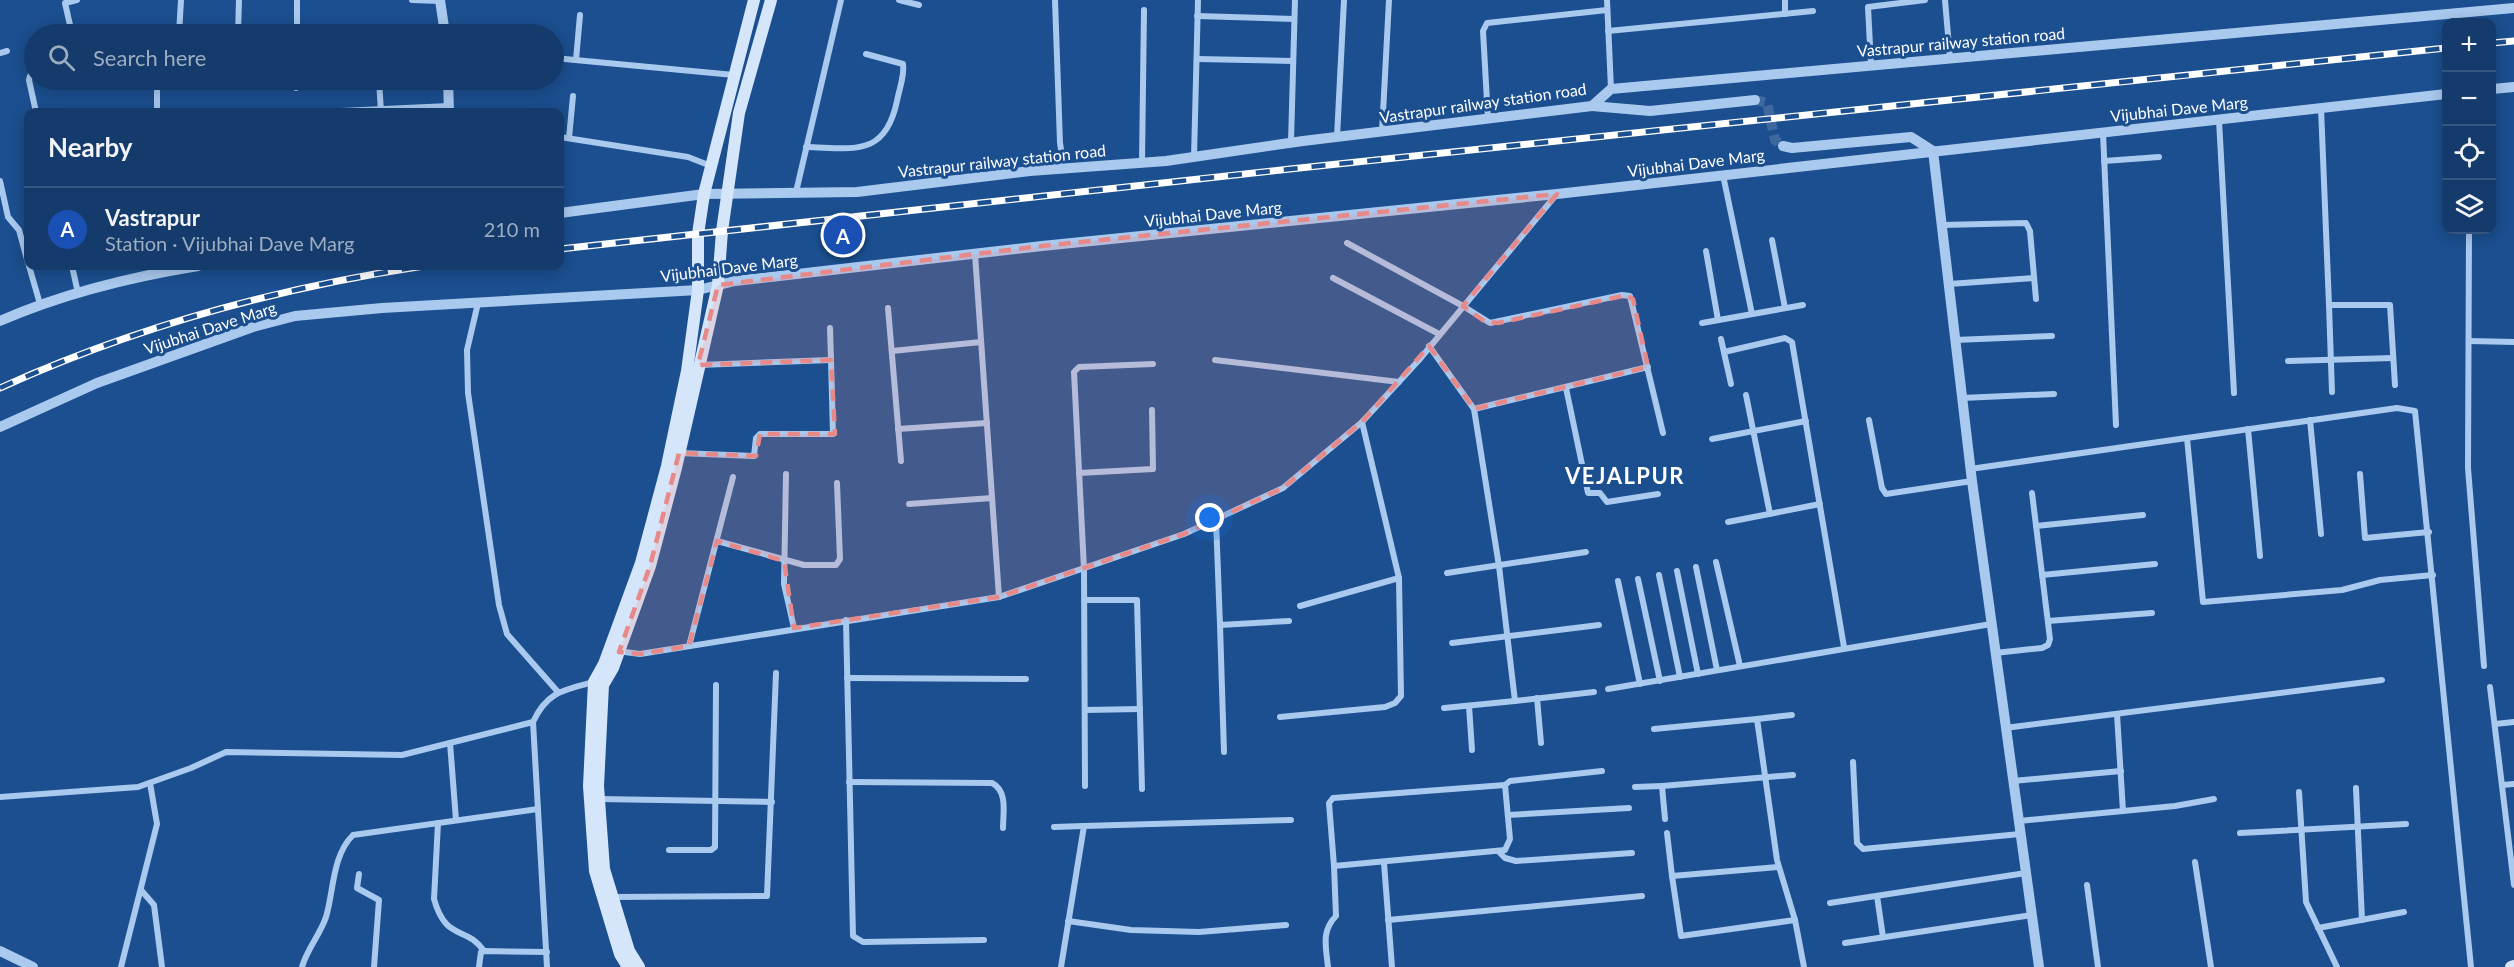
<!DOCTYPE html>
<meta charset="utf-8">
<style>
:root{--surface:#143b6b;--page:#1d4271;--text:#f1f3f6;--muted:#9dadc1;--line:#33557e;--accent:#ffd166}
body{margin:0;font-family:Lato,sans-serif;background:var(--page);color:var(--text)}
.controls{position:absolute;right:18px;top:18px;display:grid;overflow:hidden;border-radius:12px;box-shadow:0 3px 15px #0003}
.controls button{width:54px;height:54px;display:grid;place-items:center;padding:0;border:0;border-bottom:2px solid var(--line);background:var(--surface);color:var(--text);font:30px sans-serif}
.you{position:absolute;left:1210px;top:518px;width:21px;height:21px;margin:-15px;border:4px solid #fff;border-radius:50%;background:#1a73e8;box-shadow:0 0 0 9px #1a73e833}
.badge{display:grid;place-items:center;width:39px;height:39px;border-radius:50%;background:var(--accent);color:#fff;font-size:20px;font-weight:700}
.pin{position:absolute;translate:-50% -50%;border:3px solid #fff;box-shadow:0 2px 6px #0006}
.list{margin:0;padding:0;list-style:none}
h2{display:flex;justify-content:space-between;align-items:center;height:78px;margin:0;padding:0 24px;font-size:26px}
h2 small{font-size:20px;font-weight:400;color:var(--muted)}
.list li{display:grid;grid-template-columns:39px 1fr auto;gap:18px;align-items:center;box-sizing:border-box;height:84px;padding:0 24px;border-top:2px solid var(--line)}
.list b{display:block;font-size:22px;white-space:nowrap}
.list p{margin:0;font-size:20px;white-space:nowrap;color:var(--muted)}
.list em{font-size:20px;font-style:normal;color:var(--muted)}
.icon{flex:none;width:33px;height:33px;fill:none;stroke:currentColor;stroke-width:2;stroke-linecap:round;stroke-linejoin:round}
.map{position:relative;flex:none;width:2514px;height:967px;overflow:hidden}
.search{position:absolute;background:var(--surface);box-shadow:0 3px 15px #0003;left:24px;top:24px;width:540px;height:66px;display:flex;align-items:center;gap:15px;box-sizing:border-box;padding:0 21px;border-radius:33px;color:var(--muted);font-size:22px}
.panel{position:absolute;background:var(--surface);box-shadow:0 3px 15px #0003;left:24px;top:108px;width:540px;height:162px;border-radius:12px}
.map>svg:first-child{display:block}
</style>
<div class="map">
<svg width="2514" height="967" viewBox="0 0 2514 967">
<rect width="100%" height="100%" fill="#1b4f8f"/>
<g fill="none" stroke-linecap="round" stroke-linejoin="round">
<polyline stroke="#3d69a0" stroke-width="10" stroke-dasharray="10 5" stroke-linecap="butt" points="1755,100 1767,103 1775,140 1783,146"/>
<g stroke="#a9c9ee" stroke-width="6">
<polyline points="412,0 440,1"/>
<polyline points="899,0 919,5"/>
<polyline points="1055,0 1060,143 1064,168"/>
<polyline points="1607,0 1611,89"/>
<polyline points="1785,0 1785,14"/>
<polyline points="1945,0 1950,58"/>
<polyline points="1197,16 1294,19"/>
<polyline points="1608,31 1813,11"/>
<polyline points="72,34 65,3 77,0"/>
<polyline points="179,34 181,0"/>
<polyline points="238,34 239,0"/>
<polyline points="297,34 297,0"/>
<polyline points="0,53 7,51"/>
<polyline points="554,58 734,75"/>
<polyline points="1197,59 1293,61"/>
<polyline points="576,60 580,15"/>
<polyline points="1871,65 1868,7 1925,0"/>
<polyline points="34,75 30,76 29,80 36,112"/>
<polyline points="379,80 381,112"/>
<polyline points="236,83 237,80"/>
<polyline points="296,88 296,80"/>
<polyline points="157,91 157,112"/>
<polyline points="2321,108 2329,305 2390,305 2395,385"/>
<polyline points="341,111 449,106"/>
<polyline points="1488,119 1483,31 1487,23 1607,10"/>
<polyline points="2219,120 2234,393"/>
<polyline points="1382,132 1389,0"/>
<polyline points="2103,133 2116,425"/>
<polyline points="560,137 688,157 711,166"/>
<polyline points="1337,137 1344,0"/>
<polyline points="569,138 573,96"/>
<polyline points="1291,142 1295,0"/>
<path d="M806,147C853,148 885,158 897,101C899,90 905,75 903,64L866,54"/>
<polyline points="1194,157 1198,0"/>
<polyline points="2104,161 2159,157"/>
<polyline points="1142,162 1144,10"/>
<polyline points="1723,175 1752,314"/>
<polyline points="0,181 8,217 19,230 28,263"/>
<polyline points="796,192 841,0"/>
<polyline points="1942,225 2026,223 2030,231 2036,299"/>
<polyline points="2469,230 2468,468 2484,666"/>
<polyline points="1772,240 1785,308"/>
<polyline points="1347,243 1463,306 1490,323 1622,295 1630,296 1663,433"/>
<polyline points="1706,251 1718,320"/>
<polyline points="975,254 999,597"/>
<polyline points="29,266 40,304"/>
<polyline points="72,266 78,293"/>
<polyline points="1333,278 1439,334"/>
<polyline points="1949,284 2034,278"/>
<polyline points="478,303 467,350 468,393 499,605 507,634 558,692"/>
<polyline points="2329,305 2332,392"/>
<polyline points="888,308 901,461"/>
<polyline points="1702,323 1803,305"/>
<polyline points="1721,339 1731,384"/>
<polyline points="1955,340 2052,336"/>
<polyline points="2469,341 2514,342"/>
<polyline points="1429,346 1474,409 1499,566 1515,701 1594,692"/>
<polyline points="892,351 981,342"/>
<polyline points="1724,352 1785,338 1792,342 1844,647"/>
<polyline points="1215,360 1399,382"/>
<polyline points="2288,361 2393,358"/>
<polyline points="699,365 831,360 830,328"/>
<polyline points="1566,388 1588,493 1600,493 1607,502 1658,494"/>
<polyline points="1746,395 1770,514"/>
<polyline points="1962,398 2054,394"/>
<polyline points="1474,409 1648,367"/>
<polyline points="1869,420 1882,488 1886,494 1972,481"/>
<polyline points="2310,420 2321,534"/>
<polyline points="898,429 987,423"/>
<polyline points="2248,429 2260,556"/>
<polyline points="2187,438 2203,602 2342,590 2380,580 2433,575"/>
<polyline points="1712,439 1806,421"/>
<polyline points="679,453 754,456 756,438 760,434 833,434 831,360"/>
<polyline points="1970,469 2397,408 2415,411 2471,967"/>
<polyline points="1079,473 1153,469 1152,410"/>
<polyline points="786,474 784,584 794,628"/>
<polyline points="2360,474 2365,538 2429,532"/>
<polyline points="909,504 992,498"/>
<polyline points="1216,520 1220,625 1289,621"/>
<polyline points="1728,522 1820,504"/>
<polyline points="2036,526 2143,515"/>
<polyline points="717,541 804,565 836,565 840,559 837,483"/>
<polyline points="1716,562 1740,666"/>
<polyline points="1696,567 1717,670"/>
<polyline points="1677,571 1698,674"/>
<polyline points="1447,573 1586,552"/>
<polyline points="1659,575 1680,677"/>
<polyline points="2042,575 2155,564"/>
<polyline points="1638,579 1660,681"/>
<polyline points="1618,581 1640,684"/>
<polyline points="1085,600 1137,600 1142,789"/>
<polyline points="1300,606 1399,578"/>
<polyline points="846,620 853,936 863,942 984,940"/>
<polyline points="2048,621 2152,613"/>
<polyline points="1220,625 1224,752"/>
<polyline points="1452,643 1599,625"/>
<polyline points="689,646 733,477"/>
<polyline points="617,651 640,654 999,597 1184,534 1283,488 1362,422 1419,360 1556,195"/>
<polyline points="1995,653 2042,648 2048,645 2050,639 2032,493"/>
<polyline points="847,678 1026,679"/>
<polyline points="2490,687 2514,885"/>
<polyline points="1608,689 1991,624"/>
<polyline points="1537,698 1541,743"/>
<polyline points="1469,706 1472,750"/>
<polyline points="1444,708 1515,701"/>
<polyline points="1085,710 1140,709"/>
<polyline points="2117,714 2123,811"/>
<polyline points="1280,717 1385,707 1395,703 1401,696 1399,578 1362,422"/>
<polyline points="1757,719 1792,715"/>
<polyline points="2495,724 2514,722"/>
<polyline points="2005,728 2382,680"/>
<polyline points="1654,729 1757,719 1777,860 1795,920 1804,967"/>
<polyline points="450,743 456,820"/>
<polyline points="1853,762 1857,843 1863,849 2020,834"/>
<polyline points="2013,781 2121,771"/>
<path d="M849,782L992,783C1008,791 1003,813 1003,828"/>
<polygon points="1505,785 1510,839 1505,850 1334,866 1329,803 1333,798"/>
<polyline points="1505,785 1510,781 1602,771"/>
<polyline points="2502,785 2514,784"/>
<polyline points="1085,786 1084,569 1074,372 1079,367 1153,364"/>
<polyline points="1635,787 1662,786"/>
<polyline points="2356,788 2362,920"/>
<polyline points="2299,792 2306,902 2337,967"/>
<polyline points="0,797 138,787 191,768 226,752 402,755 533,722"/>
<polyline points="599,799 772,802"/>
<polyline points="1508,815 1629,808"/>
<polyline points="1665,819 1662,786 1793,775"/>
<polyline points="2019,821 2175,806 2214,799"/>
<path d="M438,823L434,899C446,942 466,925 484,951"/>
<polyline points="1054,827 1084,826"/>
<polyline points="1667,833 1672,876 1778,867"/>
<polyline points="2240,833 2406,824"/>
<polyline points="669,850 711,850 715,847 716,685"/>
<polyline points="1499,852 1505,858 1516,861 1632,853"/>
<polyline points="2195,862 2211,967"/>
<polyline points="1384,863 1392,967"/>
<polyline points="359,874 357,888 379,900 374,967"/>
<polyline points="1672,876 1681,936 1795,920"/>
<polyline points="2087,885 2098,967"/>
<polyline points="141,890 154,905 162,967"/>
<polyline points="1877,896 1883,937"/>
<polyline points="613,897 767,896 776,673"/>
<polyline points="1830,903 2026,873"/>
<polyline points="1388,920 1642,896"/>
<polyline points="1068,921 1131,930 1199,932 1286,925"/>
<polyline points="2318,928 2404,912"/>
<polyline points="1845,943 2032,915"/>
<polyline points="121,967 157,824 150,783"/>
<path d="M302,967C307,949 320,935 326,917C334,890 332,856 353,835L538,809"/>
<polyline points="479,967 481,952 484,951 547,952"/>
<path d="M547,967L533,722C547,692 563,690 594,682"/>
<polyline points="1061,967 1084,826 1291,820"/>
<path d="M1328,967C1326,947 1321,931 1336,916L1334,866"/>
</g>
<g stroke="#a9c9ee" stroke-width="10">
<polyline points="440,0 445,34"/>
<polyline points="448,80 449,112"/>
<polyline points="2492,89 2514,87"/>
<polyline points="1592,106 1650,111 1755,100"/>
<polyline points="1783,146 1792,148 1911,137 1933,151 1972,481 2039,967"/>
<polyline points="560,213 704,194 857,192 1030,171 1166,161 1303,141 1592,106 1611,89 2514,8"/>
<path d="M0,321C64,293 130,277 198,266"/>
<polyline points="0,427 97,383 253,327 295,316 382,308 698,290 735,281 1042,246 1557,194 2446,94"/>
<polyline points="0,951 33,967"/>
</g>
<g stroke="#d6e6fa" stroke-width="12">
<polyline points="628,967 620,954 595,871 589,786 594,682 604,664 641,563 667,466 687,371 698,290 698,234 704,194 754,0"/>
<polyline points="639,967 629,951 604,869 598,786 603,685 613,668 650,566 676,468 718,285 722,231 739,113 771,0"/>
<polyline points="2511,967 2514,966"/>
</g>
<g stroke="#fff" stroke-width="7">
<g id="rail">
<polyline points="2492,43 2514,41"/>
<polyline points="560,249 1290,169 2446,48"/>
<path d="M0,388C135,327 277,288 424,266"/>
</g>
</g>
<use href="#rail" stroke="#1b4f8f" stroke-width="4.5" stroke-dasharray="14" stroke-linecap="butt"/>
</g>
<path fill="#e88989" fill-opacity="0.2" stroke="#e88989" stroke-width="4.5" stroke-dasharray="12 8" stroke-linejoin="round" d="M1557,194L1463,306L1484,321L1498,323L1627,295L1633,299L1648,367L1474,409L1429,346L1362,422L1283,488L1184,534L999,597L794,628L784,561L717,541L689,646L640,654L619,652L650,566L679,453L756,456L760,434H835L831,360L698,365L718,285L1042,246Z"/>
<g text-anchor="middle" stroke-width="6" stroke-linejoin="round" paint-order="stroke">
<g font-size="16" fill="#fff" stroke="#1b4f8f">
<text transform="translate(1961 42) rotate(-5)" y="6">Vastrapur railway station road</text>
<text transform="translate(1483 103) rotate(-8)" y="6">Vastrapur railway station road</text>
<text transform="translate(2179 109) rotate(-6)" y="6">Vijubhai Dave Marg</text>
<text transform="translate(1002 161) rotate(-6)" y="6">Vastrapur railway station road</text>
<text transform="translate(1696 163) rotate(-7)" y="6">Vijubhai Dave Marg</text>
<text transform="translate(1213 214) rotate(-6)" y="6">Vijubhai Dave Marg</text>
<text transform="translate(729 268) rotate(-7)" y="6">Vijubhai Dave Marg</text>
<text transform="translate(210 328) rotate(-18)" y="6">Vijubhai Dave Marg</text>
</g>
<g font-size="22" font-weight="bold" letter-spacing="1.5" fill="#fff" stroke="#1b4f8f">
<text x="1625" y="484">VEJALPUR</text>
</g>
</g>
</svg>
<div class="controls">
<button>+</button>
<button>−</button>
<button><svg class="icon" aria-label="locate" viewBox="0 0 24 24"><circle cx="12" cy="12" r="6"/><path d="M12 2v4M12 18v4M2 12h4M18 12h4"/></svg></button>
<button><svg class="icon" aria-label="layers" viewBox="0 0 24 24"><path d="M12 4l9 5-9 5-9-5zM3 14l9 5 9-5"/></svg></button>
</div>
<div class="you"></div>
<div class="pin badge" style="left:843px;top:235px;background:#1a4fb4">A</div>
<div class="search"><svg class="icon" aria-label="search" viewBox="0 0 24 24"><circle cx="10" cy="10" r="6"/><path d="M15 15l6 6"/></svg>Search here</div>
<section class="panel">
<h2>Nearby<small></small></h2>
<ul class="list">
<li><span class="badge" style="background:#1a4fb4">A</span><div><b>Vastrapur</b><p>Station · Vijubhai Dave Marg</p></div><em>210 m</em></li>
</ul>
</section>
</div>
